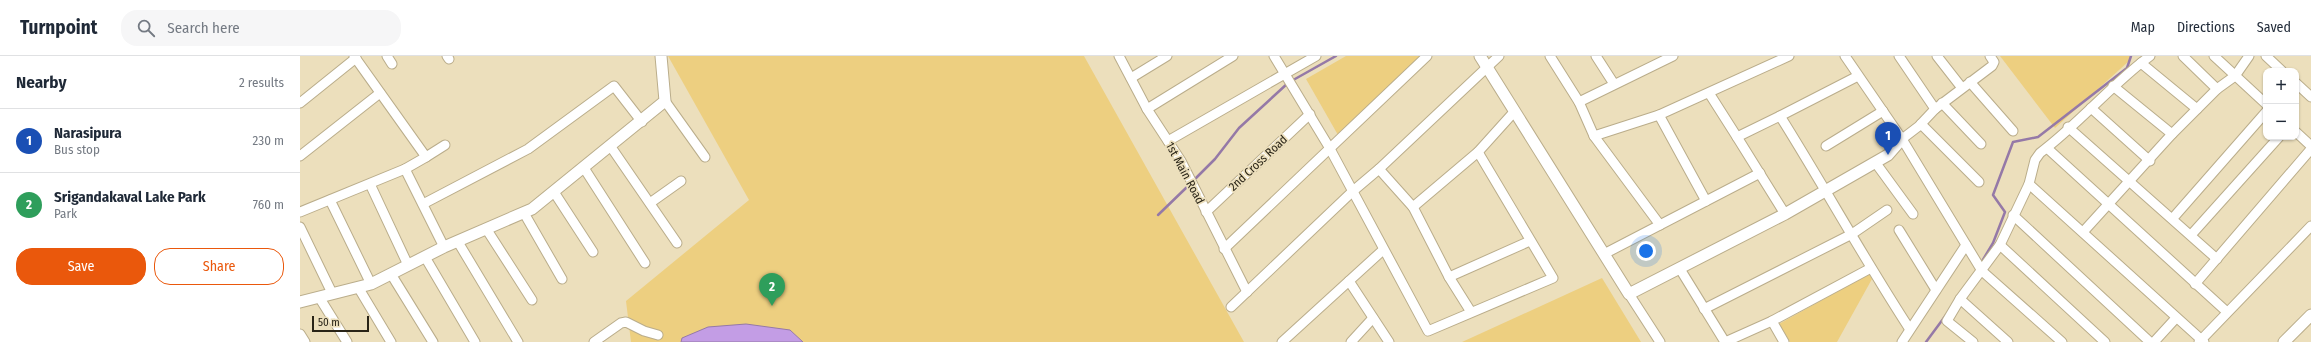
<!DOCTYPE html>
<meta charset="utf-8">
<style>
:root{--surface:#fff;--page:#f6f6f7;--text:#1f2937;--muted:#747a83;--line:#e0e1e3;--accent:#ea580c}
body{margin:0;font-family:"Fira Sans Condensed",sans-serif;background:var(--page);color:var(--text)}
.controls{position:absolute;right:12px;top:12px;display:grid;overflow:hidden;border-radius:8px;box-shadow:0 1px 3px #0004}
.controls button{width:36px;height:36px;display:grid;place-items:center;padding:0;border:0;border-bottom:1px solid var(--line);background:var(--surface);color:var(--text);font:20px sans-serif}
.scale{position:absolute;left:12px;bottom:10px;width:57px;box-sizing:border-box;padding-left:4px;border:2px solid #292417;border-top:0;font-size:11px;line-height:14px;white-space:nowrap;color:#292417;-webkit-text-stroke:3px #ecdfbc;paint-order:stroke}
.you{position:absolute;left:1346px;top:195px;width:14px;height:14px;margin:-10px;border:3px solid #fff;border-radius:50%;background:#1a73e8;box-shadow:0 0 0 6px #1a73e833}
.badge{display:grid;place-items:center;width:26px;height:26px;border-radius:50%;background:var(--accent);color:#fff;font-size:13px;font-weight:700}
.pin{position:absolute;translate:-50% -33px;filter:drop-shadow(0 1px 2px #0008)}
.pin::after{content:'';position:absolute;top:21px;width:14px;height:12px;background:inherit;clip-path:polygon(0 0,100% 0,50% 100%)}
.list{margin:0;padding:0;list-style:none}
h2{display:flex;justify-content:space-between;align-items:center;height:52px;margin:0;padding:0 16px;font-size:17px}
h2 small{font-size:13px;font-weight:400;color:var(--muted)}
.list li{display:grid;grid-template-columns:26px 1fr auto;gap:12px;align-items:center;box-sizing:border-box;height:64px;padding:0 16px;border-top:1px solid var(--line)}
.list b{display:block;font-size:15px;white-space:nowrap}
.list p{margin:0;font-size:13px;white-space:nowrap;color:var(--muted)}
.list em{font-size:13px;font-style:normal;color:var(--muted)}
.actions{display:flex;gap:8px;padding:12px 16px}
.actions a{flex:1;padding:9px 0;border:1px solid var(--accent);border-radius:16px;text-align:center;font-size:14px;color:var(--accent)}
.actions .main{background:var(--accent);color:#fff}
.icon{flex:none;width:22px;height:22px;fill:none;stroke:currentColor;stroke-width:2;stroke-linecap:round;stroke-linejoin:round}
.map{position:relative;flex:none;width:2011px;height:286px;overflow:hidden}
header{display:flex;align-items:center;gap:24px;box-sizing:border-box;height:56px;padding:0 20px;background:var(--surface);border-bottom:1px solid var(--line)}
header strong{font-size:19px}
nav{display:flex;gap:22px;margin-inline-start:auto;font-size:14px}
.search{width:280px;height:36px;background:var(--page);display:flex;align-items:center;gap:10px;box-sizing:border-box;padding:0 14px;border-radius:16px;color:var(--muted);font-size:15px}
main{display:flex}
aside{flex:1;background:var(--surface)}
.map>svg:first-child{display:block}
</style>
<header>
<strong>Turnpoint</strong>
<div class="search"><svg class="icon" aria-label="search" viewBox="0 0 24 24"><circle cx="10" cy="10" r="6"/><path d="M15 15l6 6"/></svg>Search here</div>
<nav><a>Map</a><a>Directions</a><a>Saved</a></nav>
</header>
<main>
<aside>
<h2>Nearby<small>2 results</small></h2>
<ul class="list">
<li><span class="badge" style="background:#1a4fb4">1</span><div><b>Narasipura</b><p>Bus stop</p></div><em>230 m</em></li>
<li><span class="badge" style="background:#2e9e5b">2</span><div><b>Srigandakaval Lake Park</b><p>Park</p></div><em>760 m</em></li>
</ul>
<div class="actions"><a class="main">Save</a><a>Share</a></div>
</aside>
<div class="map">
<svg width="2011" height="286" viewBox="0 0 2011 286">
<rect width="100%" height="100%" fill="#ecdfbc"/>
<g fill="#edcf80">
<polygon points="368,0 784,0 944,286 503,286 490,274 395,277 382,282 381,286 331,286 326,245 449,144"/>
<polygon points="1046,0 1121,0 1038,79 1006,23"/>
<polygon points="1700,0 1830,0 1829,5 1755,72"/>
<polygon points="1569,218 1572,223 1537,286 1490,286 1479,268"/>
<polygon points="1302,222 1341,286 1162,286"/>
</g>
<polygon fill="#c39de5" stroke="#9579a7" points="446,268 490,274 503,286 381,286 382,282 408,271"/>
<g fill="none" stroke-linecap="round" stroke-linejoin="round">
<g stroke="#9579a7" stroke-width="2.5">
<polyline points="995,23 1036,0"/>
<polyline points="896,122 915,103 939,72 988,27"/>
<polyline points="858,159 887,131"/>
<polyline points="1681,207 1693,187 1705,156 1693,139 1713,86 1738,81 1827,12 1831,0"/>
<polyline points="1626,286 1646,259"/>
</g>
<g stroke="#baad8b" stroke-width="11">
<g id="minor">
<polyline points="54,0 126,101 105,113 144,191"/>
<polyline points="87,0 92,8"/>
<polyline points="147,0 149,3"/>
<polyline points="819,0 847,53 881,105 947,236"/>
<polyline points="974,0 1029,91 1128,275 1253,222 1178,96"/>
<polyline points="1250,0 1279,46 1294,80 1360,169"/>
<polyline points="1296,0 1314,28"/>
<polyline points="1545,0 1602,83 1619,70 1635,53 1692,10 1694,6 1690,0"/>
<polyline points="1599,0 1635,53"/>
<polyline points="1637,0 1662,32"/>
<polyline points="1883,0 1917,33"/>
<polyline points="1914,0 1966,48"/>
<polyline points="1966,0 1982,15"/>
<polyline points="1841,7 1850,0"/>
<path d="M1558,20L1480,60C1524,130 1564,203 1609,272"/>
<polyline points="831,22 867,0"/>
<polyline points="1670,26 1713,75"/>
<polyline points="1996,27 2011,41"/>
<polyline points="1813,30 1872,78"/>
<polyline points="1409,37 1437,81 1480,60"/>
<polyline points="365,45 405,101"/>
<polyline points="1279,46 1373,0"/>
<polyline points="0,47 56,2"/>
<polyline points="1642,47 1681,88"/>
<polyline points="1791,52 1850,105"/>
<polyline points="847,53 933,0"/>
<polyline points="1359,59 1406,145"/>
<polyline points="1621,68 1679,126"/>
<polyline points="1768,71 1917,203"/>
<polyline points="1996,76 2011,90"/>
<polyline points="1294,80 1359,59 1489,0"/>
<polyline points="1437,81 1485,158"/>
<polyline points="1602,83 1682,215 1762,286"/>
<polyline points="868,85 1016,0"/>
<polyline points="1526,90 1583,55"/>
<polyline points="311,91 377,187"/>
<polyline points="1747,92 1927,256"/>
<polyline points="0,100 80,37"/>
<polyline points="126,101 145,89"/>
<polyline points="1575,106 1613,158"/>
<polyline points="284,112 345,207"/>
<polyline points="1079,113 1113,151 1149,221 1171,256"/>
<polyline points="70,128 108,209"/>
<polyline points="1729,128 1904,286"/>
<polyline points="254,136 293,196"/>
<polyline points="30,144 71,228"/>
<polyline points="350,147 381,125"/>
<polyline points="123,148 228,93 314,30 342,66"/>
<polyline points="1113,151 1178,96 1214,56"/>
<polyline points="0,156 105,113"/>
<polyline points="906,156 1010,58"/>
<polyline points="224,157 262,223"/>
<polyline points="1713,159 1850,286"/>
<polyline points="1873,162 1966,56"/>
<polyline points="0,171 32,237"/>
<polyline points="187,174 232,244"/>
<polyline points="1599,174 1636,234"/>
<polyline points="1783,176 1872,78 1917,33 1935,20 1949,0"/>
<polyline points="1891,179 1979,81"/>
<polyline points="158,186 218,286"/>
<polyline points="1700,189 1805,286"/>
<polyline points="924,193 1127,0"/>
<polyline points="1304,198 1460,117"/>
<polyline points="125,201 175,286"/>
<polyline points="1380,213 1425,286"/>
<polyline points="91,218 133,286"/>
<polyline points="1149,221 1230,185"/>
<polyline points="1049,225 1089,286"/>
<polyline points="1895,228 2011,93"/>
<polyline points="58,231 91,286"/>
<polyline points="1329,238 1360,286"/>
<polyline points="19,241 47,286"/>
<polyline points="1660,243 1708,286"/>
<polyline points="931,251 1053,135 1079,113 1199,0"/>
<polyline points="1404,253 1552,178 1587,154"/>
<polyline points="1472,265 1484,286"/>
<polyline points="0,278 5,286"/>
<polyline points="294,286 321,267 326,266 344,275 358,279"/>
<polyline points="982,286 1083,194"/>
<polyline points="1051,286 1073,262"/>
<polyline points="1425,286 1472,265 1571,212"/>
<polyline points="1602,286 1666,189"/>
<path d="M1673,286L1647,265L1660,243L1700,189L1729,128L1735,104L1740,97C1775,71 1806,35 1841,7L1897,53"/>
<polyline points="1854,286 1876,262"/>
<polyline points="1899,286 2011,170"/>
</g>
</g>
<g stroke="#baad8b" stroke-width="13">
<g id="tertiary">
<polyline points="1180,0 1329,238 1485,158 1588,99 1602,83"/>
<polyline points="0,246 71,228 144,191 232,153 365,45 361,0"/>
<polyline points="1984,286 2011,259"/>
</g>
</g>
<use href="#minor" stroke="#fff" stroke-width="9"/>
<use href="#tertiary" stroke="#fff" stroke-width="11"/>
</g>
<g text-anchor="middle" stroke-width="3.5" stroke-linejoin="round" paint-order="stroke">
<g font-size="12" fill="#292417" stroke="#ecdfbc">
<text transform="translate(958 107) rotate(-43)" y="4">2nd Cross Road</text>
<text transform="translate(885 117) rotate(62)" y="4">1st Main Road</text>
</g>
</g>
</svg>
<div class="controls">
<button>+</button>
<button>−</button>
</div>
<div class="scale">50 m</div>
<div class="you"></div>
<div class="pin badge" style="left:1588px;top:99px;background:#1a4fb4">1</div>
<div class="pin badge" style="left:472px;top:250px;background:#2e9e5b">2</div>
</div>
</main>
